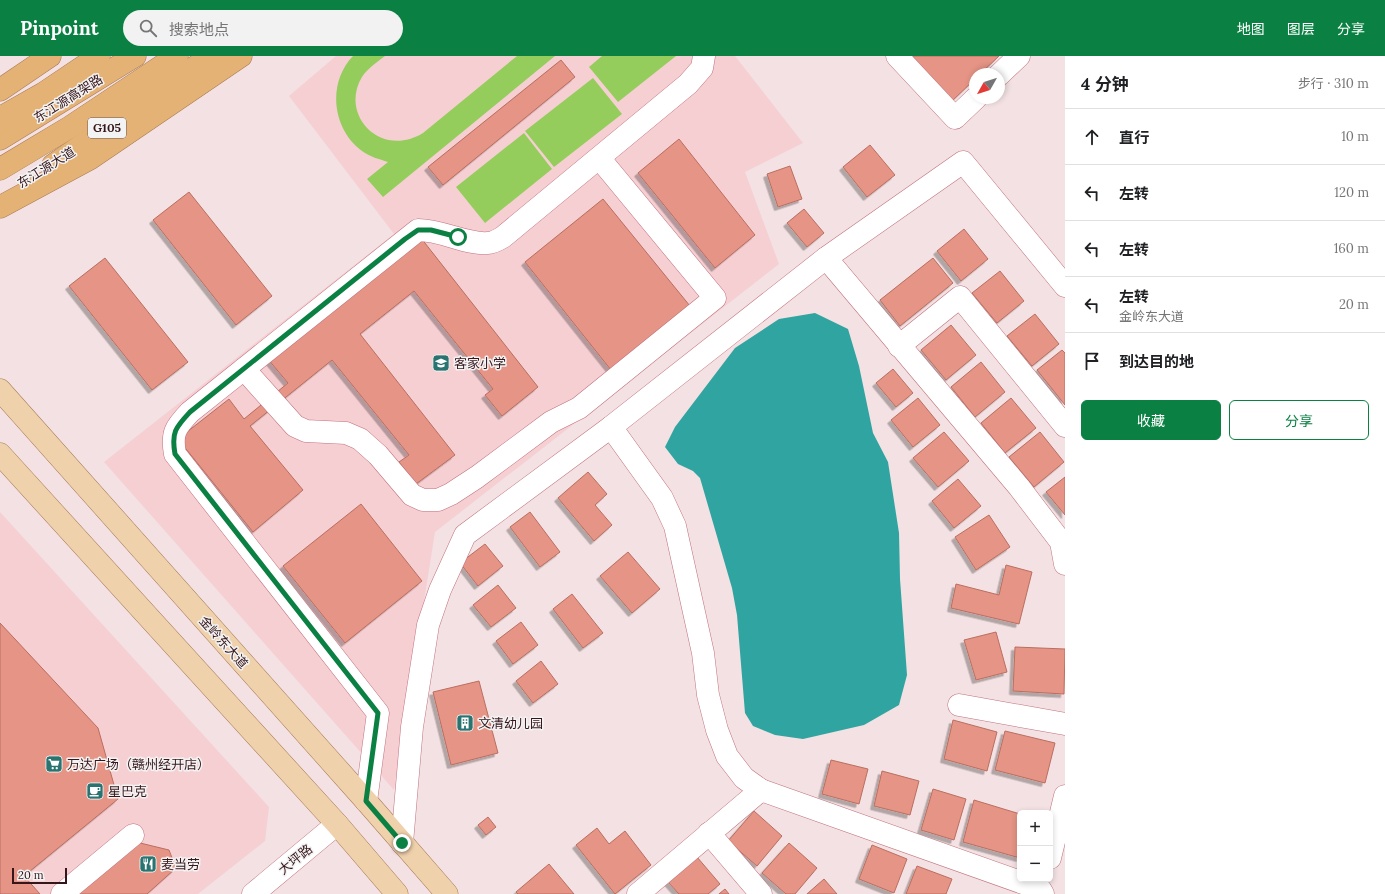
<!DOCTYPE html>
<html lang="zh">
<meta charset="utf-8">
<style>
:root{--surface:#fff;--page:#f2f2f2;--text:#202124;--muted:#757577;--line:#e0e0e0;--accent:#0b8043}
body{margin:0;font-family:Lora,"Noto Sans SC",serif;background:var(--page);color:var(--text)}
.controls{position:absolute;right:12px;bottom:12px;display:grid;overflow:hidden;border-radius:6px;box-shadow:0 2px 6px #0003}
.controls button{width:36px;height:36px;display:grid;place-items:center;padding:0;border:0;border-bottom:1px solid var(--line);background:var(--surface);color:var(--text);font:20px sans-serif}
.compass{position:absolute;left:969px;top:12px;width:36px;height:36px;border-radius:50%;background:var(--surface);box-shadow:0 2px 6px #0003;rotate:231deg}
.scale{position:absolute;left:12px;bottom:10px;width:55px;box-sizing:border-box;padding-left:4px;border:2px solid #36161b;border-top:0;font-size:11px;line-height:14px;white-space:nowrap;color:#36161b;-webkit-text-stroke:3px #f3f3f3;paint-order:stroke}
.stop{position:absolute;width:12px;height:12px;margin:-9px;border:3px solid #0b8043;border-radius:50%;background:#fff}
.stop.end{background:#0b8043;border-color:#fff;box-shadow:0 1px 4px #0008}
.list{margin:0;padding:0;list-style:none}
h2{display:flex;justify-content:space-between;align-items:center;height:52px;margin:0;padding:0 16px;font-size:17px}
h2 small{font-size:13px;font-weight:400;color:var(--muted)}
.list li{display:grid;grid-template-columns:26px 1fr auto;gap:12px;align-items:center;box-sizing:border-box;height:56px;padding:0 16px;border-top:1px solid var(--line)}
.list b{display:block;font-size:15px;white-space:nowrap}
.list p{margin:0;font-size:13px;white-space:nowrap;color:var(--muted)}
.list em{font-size:13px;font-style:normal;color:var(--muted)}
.actions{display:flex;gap:8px;padding:12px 16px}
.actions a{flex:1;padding:9px 0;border:1px solid var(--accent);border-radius:6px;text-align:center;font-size:14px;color:var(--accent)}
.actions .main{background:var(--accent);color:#fff}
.icon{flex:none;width:22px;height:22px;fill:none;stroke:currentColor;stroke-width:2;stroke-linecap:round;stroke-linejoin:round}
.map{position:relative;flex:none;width:1065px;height:838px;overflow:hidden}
header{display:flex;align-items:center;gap:24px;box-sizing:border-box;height:56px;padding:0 20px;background:var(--accent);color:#fff}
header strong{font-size:19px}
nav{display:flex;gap:22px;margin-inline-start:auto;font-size:14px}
.search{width:280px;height:36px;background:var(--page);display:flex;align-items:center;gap:10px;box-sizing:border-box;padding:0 14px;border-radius:22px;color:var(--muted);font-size:15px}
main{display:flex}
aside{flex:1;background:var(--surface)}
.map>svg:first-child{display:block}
</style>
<header>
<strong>Pinpoint</strong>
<div class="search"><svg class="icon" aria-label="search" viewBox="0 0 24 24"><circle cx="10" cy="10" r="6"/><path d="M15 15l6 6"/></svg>搜索地点</div>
<nav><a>地图</a><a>图层</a><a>分享</a></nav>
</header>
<main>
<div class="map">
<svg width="1065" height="838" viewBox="0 0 1065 838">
<defs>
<filter id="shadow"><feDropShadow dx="-3.5" dy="3.5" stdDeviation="0" flood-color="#0004"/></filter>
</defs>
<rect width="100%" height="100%" fill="#f3e1e3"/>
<g fill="#f6cfd3">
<polygon points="336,0 735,0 803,87 745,116 779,208 435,476 394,734 104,406 394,178 289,40"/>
<polygon points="0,456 269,751 265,785 198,838 0,838"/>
</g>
<g fill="#95cd5c">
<path d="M353,0H385C377,6 367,13 362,21C339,59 381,103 423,77L517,0H555L383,141L367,123L388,106C379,103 370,101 362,95C332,73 327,27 353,0Z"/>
<polygon points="602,0 676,0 618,46 589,11"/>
<polygon points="593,22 622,58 554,111 525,75"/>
<polygon points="524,77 552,113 485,167 456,131"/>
</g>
<polygon fill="#30a4a0" points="815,257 848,273 859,310 873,377 888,406 899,477 900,523 907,619 899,649 864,669 803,683 775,679 753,670 745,657 737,559 732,532 700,422 693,415 678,408 665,391 675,371 735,292 779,263"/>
<g fill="#e59485" stroke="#ba6e60" filter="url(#shadow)">
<polygon points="908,0 999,0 980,18 975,18 975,23 951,46"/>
<polygon points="561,4 575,21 443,129 428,111"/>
<polygon points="679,83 755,179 715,212 638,117"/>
<polygon points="870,89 895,119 867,141 843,111"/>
<polygon points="790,110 802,143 778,151 767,118"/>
<polygon points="189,136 272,240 236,269 153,164"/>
<polygon points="603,143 690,250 611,314 525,206"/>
<polygon points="804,153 824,177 807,191 787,167"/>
<polygon points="964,173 988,203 961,225 937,195"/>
<polygon points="421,182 538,331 502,360 485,339 493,333 414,235 360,278 455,399 416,428 399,406 409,399 332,304 250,370 303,434 253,476 178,383 229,343 244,363 288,327 267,302"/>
<polygon points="105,202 188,306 152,334 69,230"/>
<polygon points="933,202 953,227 900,270 880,244"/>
<polygon points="1000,215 1024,245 997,267 972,237"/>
<polygon points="1035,258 1059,288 1032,310 1007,280"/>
<polygon points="951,269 976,299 946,324 921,294"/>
<polygon points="1062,294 1065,297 1065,349 1037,314"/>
<polygon points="981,306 1005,336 975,361 951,331"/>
<polygon points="893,313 913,337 896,351 876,327"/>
<polygon points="918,342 940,369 913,391 891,364"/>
<polygon points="1011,342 1036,372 1005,397 981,367"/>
<polygon points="944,376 969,405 938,431 913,402"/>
<polygon points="1040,376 1064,406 1034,431 1009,401"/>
<polygon points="588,416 607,438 595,449 612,469 594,485 558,442"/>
<polygon points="1065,421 1065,459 1046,436"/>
<polygon points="958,423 981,450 954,472 932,445"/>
<polygon points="361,448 422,525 345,587 283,510"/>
<polygon points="530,456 560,496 540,511 510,471"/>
<polygon points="989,459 1010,491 976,514 955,481"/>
<polygon points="485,488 503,510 478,530 460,507"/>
<polygon points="628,496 660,533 632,557 600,520"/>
<polygon points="1006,509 1032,516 1019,568 951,552 956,528 999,539"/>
<polygon points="498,529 516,552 491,571 473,549"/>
<polygon points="572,538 603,577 583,592 553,553"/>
<polygon points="521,566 538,589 513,608 496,585"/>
<polygon points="0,567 98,672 118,743 24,820 40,838 0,838"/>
<polygon points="996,576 1007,616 976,624 964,584"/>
<polygon points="1015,591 1065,593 1064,638 1013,635"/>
<polygon points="541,605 558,628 533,647 516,625"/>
<polygon points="479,625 498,697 451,709 433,636"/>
<polygon points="953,664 997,676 987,715 944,703"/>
<polygon points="1005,675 1055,687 1045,727 995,714"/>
<polygon points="831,704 868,713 859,748 822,738"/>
<polygon points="882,715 919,725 910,759 874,750"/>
<polygon points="933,733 966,743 954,784 921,774"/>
<polygon points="974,744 1020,758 1020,802 963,786"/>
<polygon points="754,755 782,780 757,810 728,785"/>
<polygon points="488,761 496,771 486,779 478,769"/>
<polygon points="597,772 609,788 625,775 651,809 615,838 576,789"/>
<polygon points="136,786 169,794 176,812 147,838 76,838"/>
<polygon points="789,787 817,812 795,838 786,838 762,817"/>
<polygon points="872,789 907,803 894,837 859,823"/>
<polygon points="697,801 720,828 708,838 679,838 668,826"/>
<polygon points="549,808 574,838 518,838 516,836"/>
<polygon points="917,810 952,823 946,838 906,838"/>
<polygon points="824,823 837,838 807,838"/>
<polygon points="725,833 729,838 719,838"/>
</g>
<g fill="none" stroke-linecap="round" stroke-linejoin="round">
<g stroke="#c1727d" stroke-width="23">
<g id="minor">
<polyline points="897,0 955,62 976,42"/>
<polyline points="999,19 1019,0"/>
<polyline points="826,202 1019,431 1061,486 1065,508"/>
<polyline points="899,290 960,241 1065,370"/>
<polyline points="244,313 295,370 306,375 346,377 360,383 378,399 412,439 423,444 438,444 451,438 477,421 551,366 579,352 715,242 600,103"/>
<polyline points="611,371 662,442 675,470 703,597 708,639 717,674 727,700 744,722 761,734 1040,833 1043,838"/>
<polyline points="959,649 1065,668"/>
<path d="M366,745L378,657L175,398C171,376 176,371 190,356L418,174C442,174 467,189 488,187C493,187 498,184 503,181L688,28L702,12L704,0"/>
<polyline points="709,777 761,838"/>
<polyline points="402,787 412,671 428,569 440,534 465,479 611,371 826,202 963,106 1065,230"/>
<polyline points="1050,802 1065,740"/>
<polyline points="62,838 133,779"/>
<polyline points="253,838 337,768"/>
<polyline points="638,838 761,734"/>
</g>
</g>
<g stroke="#a87b56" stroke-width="23">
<g id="major">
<polyline points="0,334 366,745 447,838"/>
<polyline points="0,398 337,768 397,838"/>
</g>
</g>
<g stroke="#a87b56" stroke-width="23">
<g id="highway">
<polyline points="0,34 50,0"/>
<polyline points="0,62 44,37 99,0"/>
<polyline points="0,83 135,0"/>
<polyline points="53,109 211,0"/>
<polyline points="0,113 70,71 177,0"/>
<polyline points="0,151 91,102 241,0"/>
</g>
</g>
<use href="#minor" stroke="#fff" stroke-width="22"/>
<use href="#major" stroke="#efd1ac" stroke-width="22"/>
<use href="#highway" stroke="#e5b275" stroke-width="22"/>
</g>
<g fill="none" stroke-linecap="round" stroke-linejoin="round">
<path stroke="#0b8043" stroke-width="5" d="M402,787L366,745L378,657L175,398C171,376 176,371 190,356L405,183L418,174H431L458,181"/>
</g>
<defs>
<g id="school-square" transform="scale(0.9)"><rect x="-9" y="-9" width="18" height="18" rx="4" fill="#297370" stroke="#f3f3f3"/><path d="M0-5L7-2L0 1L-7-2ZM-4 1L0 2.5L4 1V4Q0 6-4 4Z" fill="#fff"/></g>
<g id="building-square" transform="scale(0.9)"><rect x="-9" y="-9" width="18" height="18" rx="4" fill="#297370" stroke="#f3f3f3"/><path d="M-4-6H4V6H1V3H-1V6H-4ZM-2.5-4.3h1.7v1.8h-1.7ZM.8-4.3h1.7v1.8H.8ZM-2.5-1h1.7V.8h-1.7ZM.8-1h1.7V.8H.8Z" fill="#fff"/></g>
<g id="supermarket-square" transform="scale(0.9)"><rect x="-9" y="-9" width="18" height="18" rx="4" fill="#297370" stroke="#f3f3f3"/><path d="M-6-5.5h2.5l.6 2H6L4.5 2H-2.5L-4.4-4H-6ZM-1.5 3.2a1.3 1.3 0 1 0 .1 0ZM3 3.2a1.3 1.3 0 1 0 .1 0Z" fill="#fff"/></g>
<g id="cafe-square" transform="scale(0.9)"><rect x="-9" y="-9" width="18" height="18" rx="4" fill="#297370" stroke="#f3f3f3"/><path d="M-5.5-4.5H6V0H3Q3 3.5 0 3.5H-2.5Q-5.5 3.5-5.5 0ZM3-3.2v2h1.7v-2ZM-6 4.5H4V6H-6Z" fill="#fff"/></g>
<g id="restaurant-square" transform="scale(0.9)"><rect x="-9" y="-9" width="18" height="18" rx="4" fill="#297370" stroke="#f3f3f3"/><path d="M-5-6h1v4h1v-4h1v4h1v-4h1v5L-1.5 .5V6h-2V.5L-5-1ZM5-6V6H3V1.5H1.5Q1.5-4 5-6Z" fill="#fff"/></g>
</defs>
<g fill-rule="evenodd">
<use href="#school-square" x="441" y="307"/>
<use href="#building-square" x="465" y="667"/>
<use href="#supermarket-square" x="54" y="708"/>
<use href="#cafe-square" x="95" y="735"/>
<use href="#restaurant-square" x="148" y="808"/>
</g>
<g text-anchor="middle" stroke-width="3" stroke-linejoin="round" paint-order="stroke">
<rect fill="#f3f3f3" stroke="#6f585c" stroke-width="1" x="88" y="62" width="38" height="20" rx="3"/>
<g font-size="12" font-weight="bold" fill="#36161b">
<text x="107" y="76">G105</text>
</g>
<g font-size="13" fill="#36161b" stroke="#f3f3f3">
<text transform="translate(68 42) rotate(-32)" y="5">东江源高架路</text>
<text transform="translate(46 111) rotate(-32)" y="5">东江源大道</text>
<text transform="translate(224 586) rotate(48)" y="5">金岭东大道</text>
<text transform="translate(295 803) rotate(-39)" y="5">大坪路</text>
</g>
<g font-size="13" fill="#36161b" stroke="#f3f3f3" text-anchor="start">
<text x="454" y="312">客家小学</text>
<text x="478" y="672">文清幼儿园</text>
<text x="67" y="713">万达广场（赣州经开店）</text>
<text x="108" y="740">星巴克</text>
<text x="161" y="813">麦当劳</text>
</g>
</g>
</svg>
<div class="controls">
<button>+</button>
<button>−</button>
</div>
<svg class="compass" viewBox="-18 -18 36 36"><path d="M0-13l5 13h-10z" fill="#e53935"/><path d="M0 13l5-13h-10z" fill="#757577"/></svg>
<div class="scale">20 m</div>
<div class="stop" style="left:458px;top:181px"></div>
<div class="stop end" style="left:402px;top:787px"></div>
</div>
<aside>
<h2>4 分钟<small>步行 · 310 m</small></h2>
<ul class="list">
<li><svg class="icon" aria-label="ahead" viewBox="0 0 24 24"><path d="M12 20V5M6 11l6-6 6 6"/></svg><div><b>直行</b></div><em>10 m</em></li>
<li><svg class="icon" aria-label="left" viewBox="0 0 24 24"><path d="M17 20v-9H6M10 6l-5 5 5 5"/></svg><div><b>左转</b></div><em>120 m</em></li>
<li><svg class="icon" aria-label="left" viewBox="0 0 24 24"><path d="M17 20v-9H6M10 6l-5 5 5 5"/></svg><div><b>左转</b></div><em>160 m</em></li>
<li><svg class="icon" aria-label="left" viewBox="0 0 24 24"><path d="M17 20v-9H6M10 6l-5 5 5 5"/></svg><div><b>左转</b><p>金岭东大道</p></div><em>20 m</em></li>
<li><svg class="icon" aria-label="arrive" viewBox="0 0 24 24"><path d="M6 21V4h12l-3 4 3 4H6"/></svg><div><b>到达目的地</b></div></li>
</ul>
<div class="actions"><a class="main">收藏</a><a>分享</a></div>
</aside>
</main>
